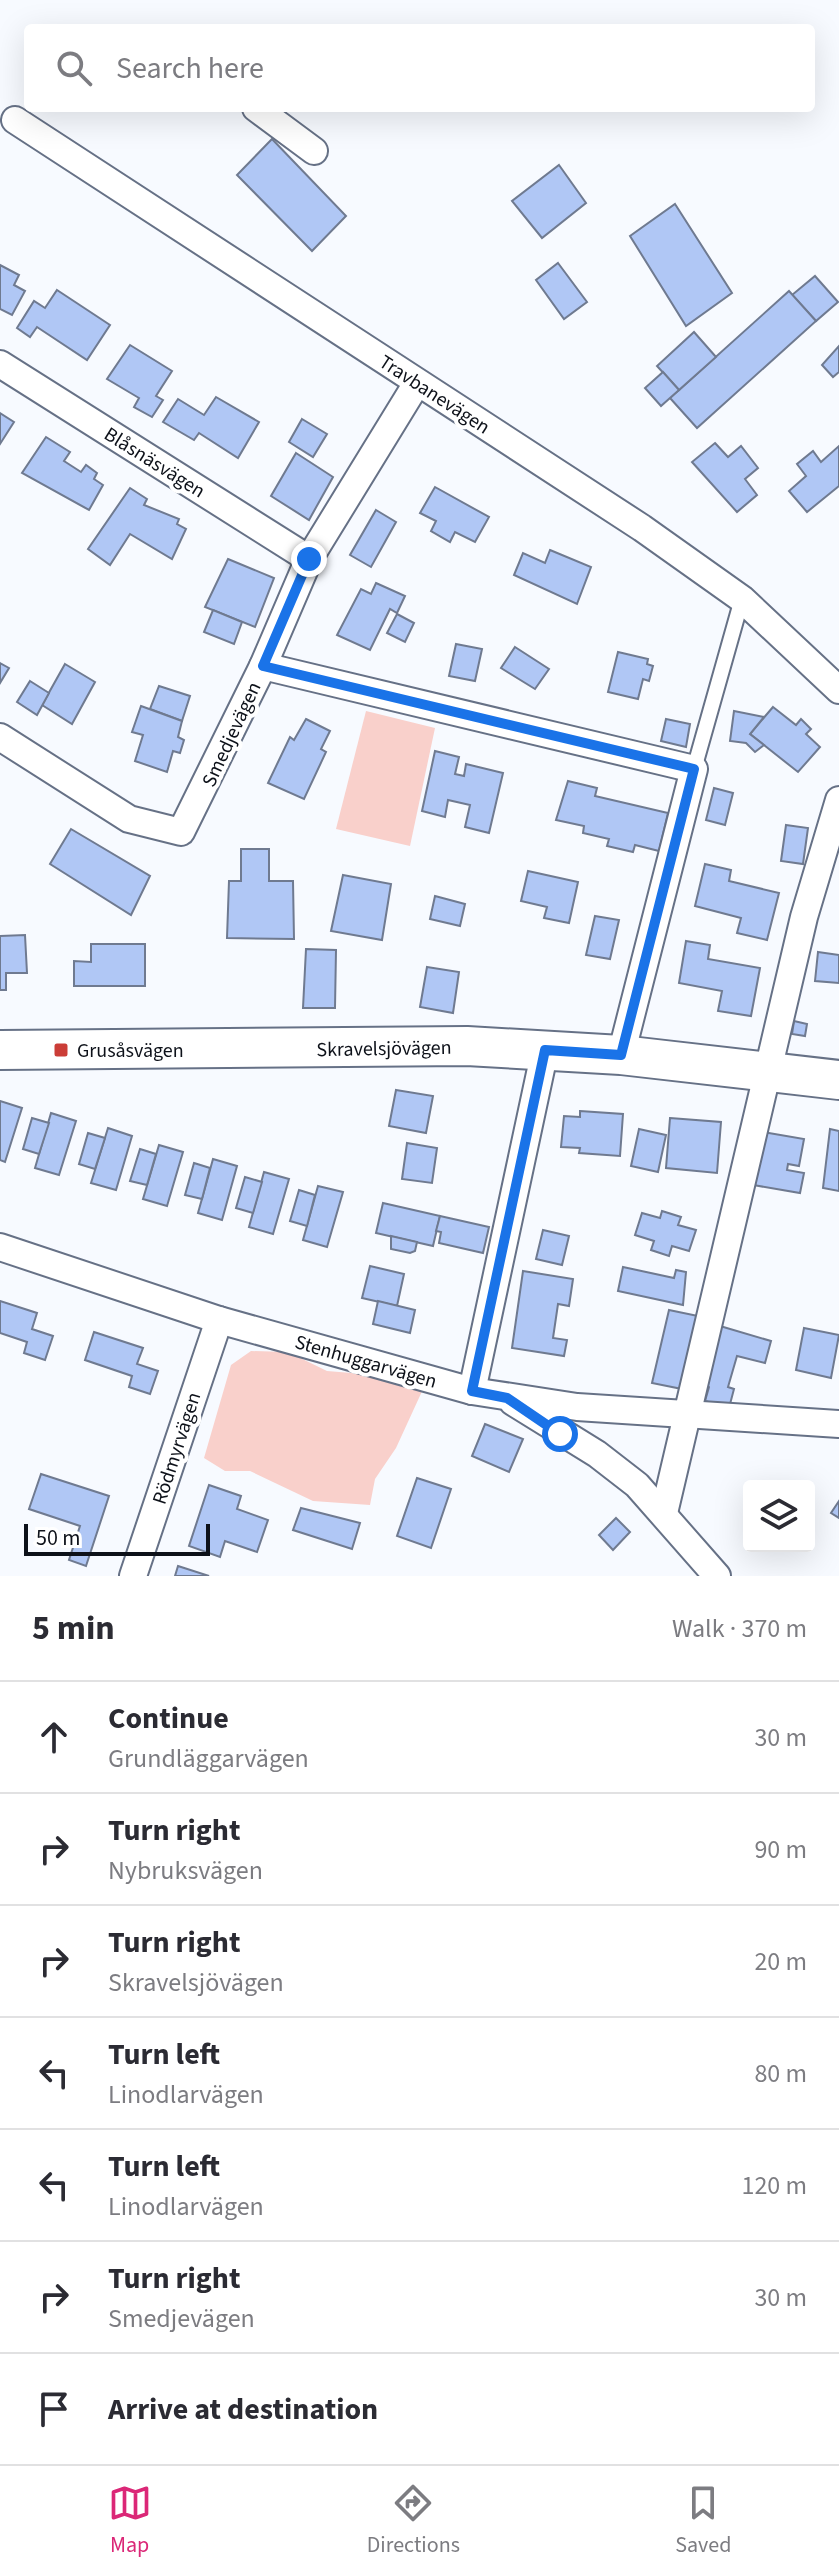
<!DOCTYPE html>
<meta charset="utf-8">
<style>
:root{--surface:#fff;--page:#f7f7f7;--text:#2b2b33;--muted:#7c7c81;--line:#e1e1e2;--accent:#db2777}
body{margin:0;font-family:"Source Sans 3",sans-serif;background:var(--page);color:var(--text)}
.controls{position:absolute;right:24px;bottom:24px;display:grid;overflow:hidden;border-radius:8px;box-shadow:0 8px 32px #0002}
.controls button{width:72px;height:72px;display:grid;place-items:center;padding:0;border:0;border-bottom:2px solid var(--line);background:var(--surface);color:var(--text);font:40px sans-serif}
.scale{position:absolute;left:24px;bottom:20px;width:186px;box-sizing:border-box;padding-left:8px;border:4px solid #0d1119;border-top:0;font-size:22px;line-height:28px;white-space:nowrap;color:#0d1119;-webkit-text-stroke:6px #fff;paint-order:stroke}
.stop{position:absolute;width:24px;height:24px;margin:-18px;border:6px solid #1a73e8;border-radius:50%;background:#fff}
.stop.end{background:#1a73e8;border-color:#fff;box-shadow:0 2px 8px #0008}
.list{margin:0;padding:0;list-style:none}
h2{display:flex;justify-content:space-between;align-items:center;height:104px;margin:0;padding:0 32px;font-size:34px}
h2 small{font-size:26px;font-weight:400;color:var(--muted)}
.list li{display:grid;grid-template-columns:52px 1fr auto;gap:24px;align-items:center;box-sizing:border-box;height:112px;padding:0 32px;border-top:2px solid var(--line)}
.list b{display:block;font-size:30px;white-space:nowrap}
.list p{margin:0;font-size:26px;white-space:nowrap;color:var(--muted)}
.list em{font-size:26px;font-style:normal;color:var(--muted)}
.icon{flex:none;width:44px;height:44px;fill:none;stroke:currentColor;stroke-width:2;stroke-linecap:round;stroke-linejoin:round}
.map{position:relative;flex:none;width:839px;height:1576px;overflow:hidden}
.search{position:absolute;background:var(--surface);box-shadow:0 8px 32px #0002;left:24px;right:24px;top:24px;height:88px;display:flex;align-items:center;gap:20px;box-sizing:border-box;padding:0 28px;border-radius:8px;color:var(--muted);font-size:30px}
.sheet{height:888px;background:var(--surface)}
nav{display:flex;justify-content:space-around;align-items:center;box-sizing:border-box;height:112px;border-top:2px solid var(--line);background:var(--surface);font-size:22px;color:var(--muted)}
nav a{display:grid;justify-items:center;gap:4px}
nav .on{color:var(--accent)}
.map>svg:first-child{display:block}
</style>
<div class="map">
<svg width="839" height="1576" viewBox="0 0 839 1576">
<rect width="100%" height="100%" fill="#f7faff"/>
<g fill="#f9d0cb">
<polygon points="366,711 435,728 410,846 336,829"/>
<polygon points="251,1351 288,1352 327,1371 376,1375 424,1387 396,1448 375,1479 370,1505 313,1501 250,1471 225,1471 204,1458 231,1365"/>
</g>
<g fill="#b0c7f5" stroke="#6f7a90" stroke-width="2">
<polygon points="272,139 346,216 312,251 237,175"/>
<polygon points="559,165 586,203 542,238 512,201"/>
<polygon points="675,204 732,293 686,326 630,236"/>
<polygon points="558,263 587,302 564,319 536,280"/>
<polygon points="0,265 19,275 14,285 25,291 12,315 0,309"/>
<polygon points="815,276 838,302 816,321 792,295"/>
<polygon points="57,290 110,325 87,360 37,327 30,337 17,328 34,301 45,308"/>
<polygon points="789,291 816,321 697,428 670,398"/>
<polygon points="694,332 716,357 679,390 657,366"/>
<polygon points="130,345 172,371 156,396 163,400 152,417 134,407 139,398 107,379"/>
<polygon points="839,346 839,372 833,377 822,365"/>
<polygon points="663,372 679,390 661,406 645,388"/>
<polygon points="216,397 259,422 238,458 199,433 194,440 163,422 178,399 204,415"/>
<polygon points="0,413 14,422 0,444"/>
<polygon points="302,419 327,434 313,457 289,442"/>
<polygon points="46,437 70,452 64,461 81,472 86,465 97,473 94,479 103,485 89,510 22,473"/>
<polygon points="715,443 728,457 741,446 758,468 745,479 757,495 737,512 692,462"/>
<polygon points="839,446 839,486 807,512 789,491 806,476 797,464 813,451 821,462"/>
<polygon points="296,453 333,477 309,520 271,496"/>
<polygon points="435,487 489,517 475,542 455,532 450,542 431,531 436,521 420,513"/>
<polygon points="130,488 147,499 144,505 179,519 177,524 186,529 172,559 130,534 110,565 88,549"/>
<polygon points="376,510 396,522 371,567 350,555"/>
<polygon points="550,550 591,567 577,604 514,575 523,553 545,563"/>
<polygon points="228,559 274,578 255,627 205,607"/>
<polygon points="376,583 405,596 397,613 390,609 370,650 337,635 361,589 371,594"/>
<polygon points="213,610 242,622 234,644 204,632"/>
<polygon points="397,614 414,623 405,642 387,633"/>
<polygon points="456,644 482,649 475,681 449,676"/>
<polygon points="515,647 549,669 535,689 501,668"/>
<polygon points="618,652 648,659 647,664 653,666 649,681 643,679 638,699 608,692"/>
<polygon points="0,663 9,668 0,683"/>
<polygon points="65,664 95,682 72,724 42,705"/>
<polygon points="30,681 49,693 37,715 17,702"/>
<polygon points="159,686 190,696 182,721 150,709"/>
<polygon points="141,706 182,721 178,737 184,740 180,753 173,751 167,772 135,761 143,735 132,732"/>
<polygon points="773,707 796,725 801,719 811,729 806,734 820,747 798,772 750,734"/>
<polygon points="734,711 764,717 750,734 764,745 755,752 746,743 730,741"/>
<polygon points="306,719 330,731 321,749 326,752 304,799 268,783 290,737 294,740"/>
<polygon points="666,719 690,724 686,747 661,741"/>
<polygon points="435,751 459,757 455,774 464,776 466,764 503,773 489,833 465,827 470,805 448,800 445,817 422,811"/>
<polygon points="568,781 597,788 595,796 668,813 659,851 635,845 633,852 607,846 609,839 583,833 584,826 556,820"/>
<polygon points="714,788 733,793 725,825 706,820"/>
<polygon points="786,825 808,828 803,864 781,861"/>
<polygon points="71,829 150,876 131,915 50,864"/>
<polygon points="241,849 269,849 269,881 293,881 294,939 227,938 229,881 241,881"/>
<polygon points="705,864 731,870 729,881 779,893 767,940 737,933 741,918 695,906"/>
<polygon points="528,871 578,882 569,923 544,918 547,907 521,901"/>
<polygon points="343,875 391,884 382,940 331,931"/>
<polygon points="435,896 465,904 460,926 430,919"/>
<polygon points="595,916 619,920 610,959 586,955"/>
<polygon points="25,935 27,973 6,973 6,990 0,990 0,936"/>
<polygon points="686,941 710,945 708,959 760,968 751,1016 718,1011 722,991 679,983"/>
<polygon points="91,944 145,944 145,986 74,986 74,961 91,962"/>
<polygon points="306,949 336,950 335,1008 303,1008"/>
<polygon points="818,952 839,955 839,983 815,981"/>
<polygon points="427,967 459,972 453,1013 420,1007"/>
<polygon points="794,1021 807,1024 805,1036 792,1034"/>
<polygon points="396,1090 433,1096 426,1133 389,1126"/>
<polygon points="0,1101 22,1108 5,1162 0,1160"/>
<polygon points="580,1111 623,1114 620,1156 579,1153 580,1148 561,1147 564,1116 580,1117"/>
<polygon points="51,1113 76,1121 59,1175 35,1168"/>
<polygon points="32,1118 49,1123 39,1154 23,1149"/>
<polygon points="670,1118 721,1122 717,1173 666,1168"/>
<polygon points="108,1128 132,1136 116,1190 91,1183"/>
<polygon points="639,1129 666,1135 658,1172 631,1166"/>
<polygon points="830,1129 839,1131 839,1191 823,1188"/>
<polygon points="763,1132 804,1139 799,1166 788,1164 787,1170 804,1173 800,1193 753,1185"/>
<polygon points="88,1133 105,1138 95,1169 79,1164"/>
<polygon points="407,1143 437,1148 432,1183 402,1179"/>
<polygon points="159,1145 183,1152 167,1206 143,1199"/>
<polygon points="140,1149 156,1154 147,1185 130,1181"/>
<polygon points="213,1159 237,1166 222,1220 198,1213"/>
<polygon points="194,1163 210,1168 202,1199 185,1195"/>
<polygon points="264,1172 289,1179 273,1234 249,1227"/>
<polygon points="245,1177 262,1182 253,1213 236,1208"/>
<polygon points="318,1186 343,1192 327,1247 303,1240"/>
<polygon points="299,1190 315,1195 307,1226 290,1221"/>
<polygon points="383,1203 440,1216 433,1246 376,1233"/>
<polygon points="662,1211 681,1217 678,1225 696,1230 689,1251 672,1246 669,1256 651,1250 654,1241 635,1235 642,1213 660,1218"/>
<polygon points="440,1216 489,1227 483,1253 439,1243 441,1232 436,1231"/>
<polygon points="543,1230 569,1236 562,1265 536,1259"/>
<polygon points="391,1236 417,1242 415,1251 410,1253 391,1249"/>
<polygon points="370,1266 404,1274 397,1306 362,1298"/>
<polygon points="623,1267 674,1278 676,1270 686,1272 683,1305 618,1291"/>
<polygon points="523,1271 573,1279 569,1306 558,1304 553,1338 567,1340 564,1356 512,1348"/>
<polygon points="0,1301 37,1313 32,1329 53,1336 45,1360 24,1353 27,1342 0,1333"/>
<polygon points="378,1301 415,1310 410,1333 373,1324"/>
<polygon points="669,1310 698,1316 682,1389 652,1383"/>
<polygon points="720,1326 771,1341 765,1363 737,1356 728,1387 734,1389 729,1408 705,1401 709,1387 704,1383"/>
<polygon points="804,1328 839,1335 831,1378 796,1370"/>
<polygon points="94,1332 143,1348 137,1364 158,1371 150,1394 129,1387 132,1376 85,1360"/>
<polygon points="485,1424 523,1439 509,1472 472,1456"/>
<polygon points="41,1474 109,1496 86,1566 69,1560 80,1526 29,1509"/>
<polygon points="417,1478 451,1489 431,1548 397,1536"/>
<polygon points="209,1485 241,1496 237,1509 268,1520 257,1552 225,1541 220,1557 189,1546"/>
<polygon points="839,1501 839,1518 831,1513"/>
<polygon points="301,1508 360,1523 352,1549 293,1530"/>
<polygon points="616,1518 630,1532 613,1550 599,1535"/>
<polygon points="178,1566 209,1576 175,1576"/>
</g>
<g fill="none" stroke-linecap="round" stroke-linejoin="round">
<g stroke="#667186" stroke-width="18">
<polyline id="lane" points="694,769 742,599"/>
</g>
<g stroke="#667186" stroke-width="30">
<g id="street">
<polyline points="256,108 314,151"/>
<polyline points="15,120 642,528 742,599 839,690"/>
<polyline points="0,364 309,559"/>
<polyline points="263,666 694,769 621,1055"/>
<polyline points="0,737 129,819 181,832 263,666 309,559 417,383"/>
<polyline points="0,1247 219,1320 472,1391 577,1407 839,1424"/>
<polyline points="472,1391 545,1050"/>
<polyline points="513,1402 597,1454 637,1485 717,1576"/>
<polyline points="664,1513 804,917 839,800"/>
<polyline points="133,1576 219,1320"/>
</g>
</g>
<g stroke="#667186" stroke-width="42">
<polyline id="secondary" points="0,1050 467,1046 621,1055 839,1080"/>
</g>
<use href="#lane" stroke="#fff" stroke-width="14"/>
<use href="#street" stroke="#fff" stroke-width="26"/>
<use href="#secondary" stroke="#fff" stroke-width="38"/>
</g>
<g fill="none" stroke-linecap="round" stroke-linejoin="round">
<polyline stroke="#1a73e8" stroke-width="10" points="309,559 263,666 694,769 621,1055 545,1050 472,1391 507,1398 560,1434"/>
</g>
<rect fill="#cb3d37" stroke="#fff" stroke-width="3" x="53" y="1042" width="16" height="16" rx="4"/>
<g text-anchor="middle" stroke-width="8" stroke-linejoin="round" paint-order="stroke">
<g font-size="20" fill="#0d1119" stroke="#fff">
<text transform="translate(435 394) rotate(33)" y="7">Travbanevägen</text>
<text transform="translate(155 462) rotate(32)" y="7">Blåsnäsvägen</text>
<text transform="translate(231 734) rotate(-65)" y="7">Smedjevägen</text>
<text transform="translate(384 1048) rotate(-1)" y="7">Skravelsjövägen</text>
<text transform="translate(366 1361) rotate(16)" y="7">Stenhuggarvägen</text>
<text transform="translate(176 1448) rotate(-72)" y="7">Rödmyrvägen</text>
</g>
<g font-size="20" fill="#0d1119" stroke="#fff" text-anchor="start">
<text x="77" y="1057">Grusåsvägen</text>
</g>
</g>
</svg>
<div class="controls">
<button><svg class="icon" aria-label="layers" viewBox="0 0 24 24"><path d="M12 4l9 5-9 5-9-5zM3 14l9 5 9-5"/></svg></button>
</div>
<div class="scale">50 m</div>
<div class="stop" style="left:560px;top:1434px"></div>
<div class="stop end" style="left:309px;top:559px"></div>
<div class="search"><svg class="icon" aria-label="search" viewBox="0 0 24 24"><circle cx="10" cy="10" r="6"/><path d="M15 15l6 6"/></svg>Search here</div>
</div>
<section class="sheet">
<h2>5 min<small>Walk · 370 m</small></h2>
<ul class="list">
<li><svg class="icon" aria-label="ahead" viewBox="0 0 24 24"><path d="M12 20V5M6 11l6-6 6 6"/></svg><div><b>Continue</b><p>Grundläggarvägen</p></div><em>30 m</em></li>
<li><svg class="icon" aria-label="right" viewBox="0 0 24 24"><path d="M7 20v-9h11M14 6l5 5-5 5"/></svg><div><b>Turn right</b><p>Nybruksvägen</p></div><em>90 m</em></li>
<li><svg class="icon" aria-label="right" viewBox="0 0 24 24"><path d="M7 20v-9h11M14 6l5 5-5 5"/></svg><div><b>Turn right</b><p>Skravelsjövägen</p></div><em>20 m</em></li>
<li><svg class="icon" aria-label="left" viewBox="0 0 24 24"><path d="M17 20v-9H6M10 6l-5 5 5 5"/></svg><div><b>Turn left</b><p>Linodlarvägen</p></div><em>80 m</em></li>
<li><svg class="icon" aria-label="left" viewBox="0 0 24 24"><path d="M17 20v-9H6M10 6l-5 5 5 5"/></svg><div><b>Turn left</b><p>Linodlarvägen</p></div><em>120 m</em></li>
<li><svg class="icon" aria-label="right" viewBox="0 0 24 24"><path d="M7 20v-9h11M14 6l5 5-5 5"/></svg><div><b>Turn right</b><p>Smedjevägen</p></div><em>30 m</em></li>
<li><svg class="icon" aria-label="arrive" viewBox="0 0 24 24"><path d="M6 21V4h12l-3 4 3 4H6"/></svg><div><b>Arrive at destination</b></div></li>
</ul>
</section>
<nav>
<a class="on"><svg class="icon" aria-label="map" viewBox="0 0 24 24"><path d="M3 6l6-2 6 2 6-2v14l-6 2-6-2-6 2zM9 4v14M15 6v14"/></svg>Map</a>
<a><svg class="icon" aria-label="directions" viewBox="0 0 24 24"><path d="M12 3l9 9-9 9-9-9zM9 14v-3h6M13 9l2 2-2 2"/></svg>Directions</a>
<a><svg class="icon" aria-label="saved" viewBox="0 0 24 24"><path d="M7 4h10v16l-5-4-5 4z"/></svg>Saved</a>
</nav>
